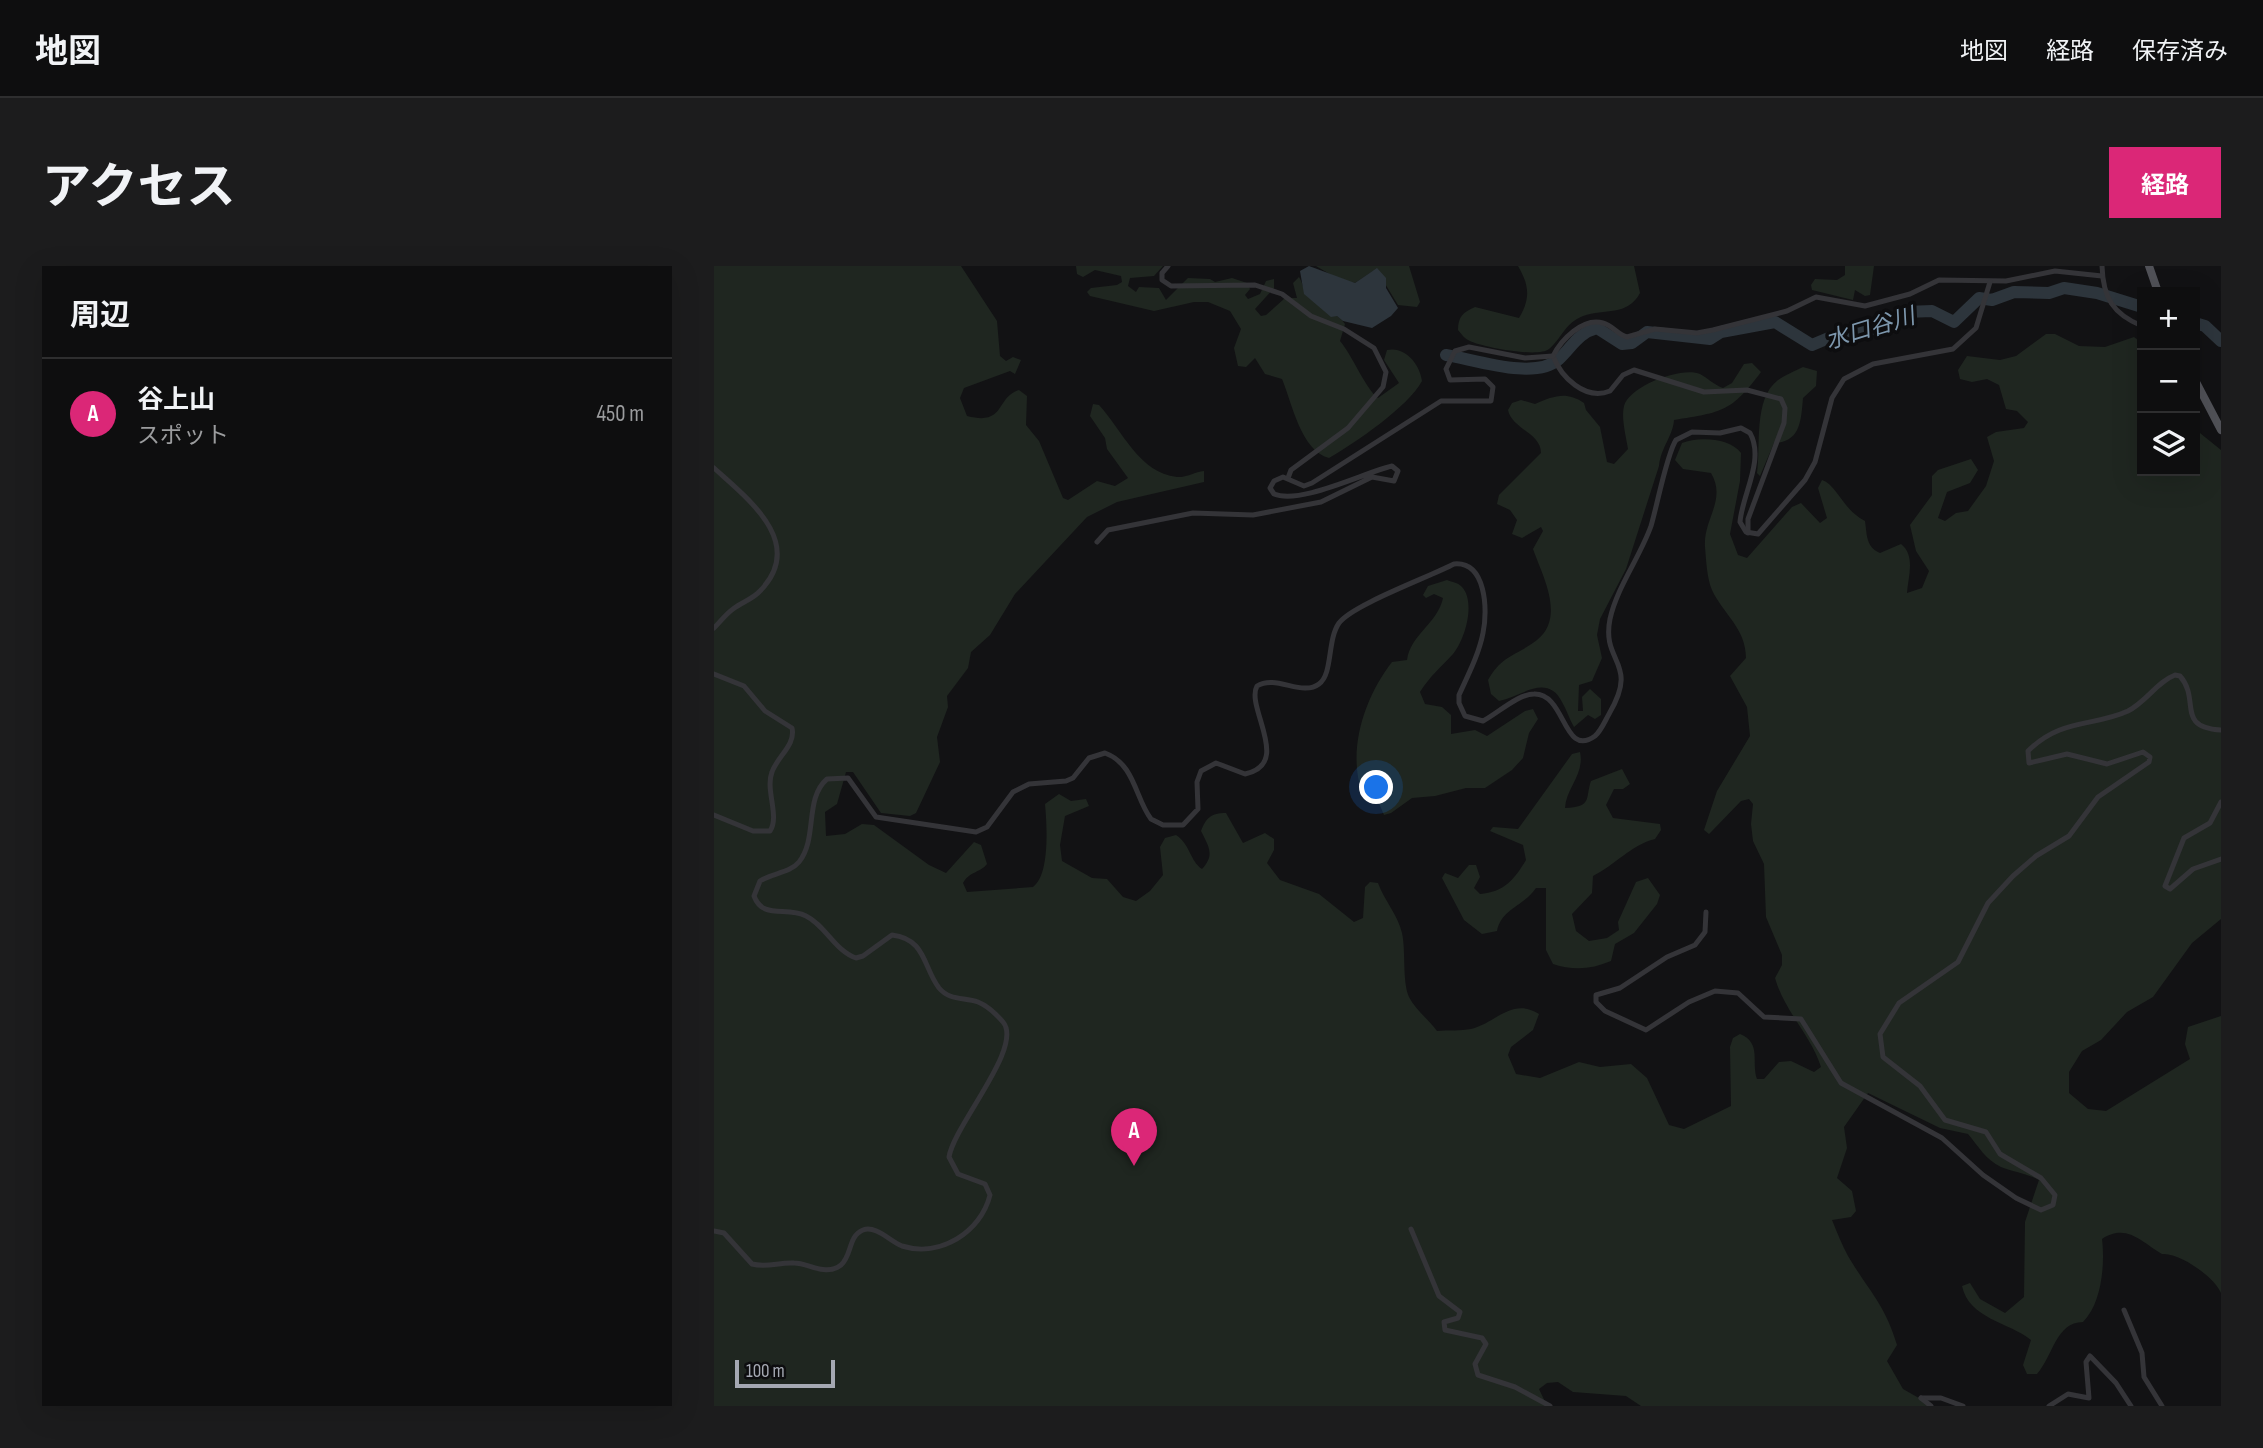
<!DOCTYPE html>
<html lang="ja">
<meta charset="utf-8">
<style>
:root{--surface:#0e0e0f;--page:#1c1c1d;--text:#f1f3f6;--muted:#9b9c9e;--line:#2e2e2f;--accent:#db2777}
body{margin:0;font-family:"Sofia Sans Condensed","Noto Sans JP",sans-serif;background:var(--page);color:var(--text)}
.controls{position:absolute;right:21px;top:21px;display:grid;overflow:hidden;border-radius:0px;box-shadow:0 7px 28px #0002}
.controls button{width:63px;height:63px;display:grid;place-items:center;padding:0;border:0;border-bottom:2px solid var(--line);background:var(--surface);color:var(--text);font:35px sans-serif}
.scale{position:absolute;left:21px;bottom:18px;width:100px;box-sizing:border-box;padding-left:7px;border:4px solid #a5a9b3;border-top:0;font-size:19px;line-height:24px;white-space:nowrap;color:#a5a9b3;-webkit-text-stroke:5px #0d0d0f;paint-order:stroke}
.you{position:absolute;left:663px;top:522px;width:24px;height:24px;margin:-18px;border:5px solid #fff;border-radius:50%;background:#1a73e8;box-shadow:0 0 0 10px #1a73e833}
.badge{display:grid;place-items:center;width:46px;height:46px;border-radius:50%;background:var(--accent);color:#fff;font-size:23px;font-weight:700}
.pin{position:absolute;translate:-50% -58px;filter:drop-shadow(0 2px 4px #0008)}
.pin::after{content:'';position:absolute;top:37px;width:24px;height:21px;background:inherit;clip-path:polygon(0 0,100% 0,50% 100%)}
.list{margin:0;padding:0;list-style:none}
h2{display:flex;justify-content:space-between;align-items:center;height:91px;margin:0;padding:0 28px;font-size:30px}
h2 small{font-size:23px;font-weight:400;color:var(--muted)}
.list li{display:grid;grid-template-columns:46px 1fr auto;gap:21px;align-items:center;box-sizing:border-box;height:112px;padding:0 28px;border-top:2px solid var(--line)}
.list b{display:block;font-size:26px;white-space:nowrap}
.list p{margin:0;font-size:23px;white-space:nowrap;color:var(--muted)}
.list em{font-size:23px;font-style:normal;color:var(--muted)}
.icon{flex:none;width:38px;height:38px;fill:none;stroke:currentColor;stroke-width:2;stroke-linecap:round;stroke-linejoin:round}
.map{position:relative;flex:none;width:1507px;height:1140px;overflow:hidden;border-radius:0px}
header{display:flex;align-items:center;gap:42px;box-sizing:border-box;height:98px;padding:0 35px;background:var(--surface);border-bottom:2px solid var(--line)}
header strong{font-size:33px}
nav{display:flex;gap:38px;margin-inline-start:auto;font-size:24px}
.intro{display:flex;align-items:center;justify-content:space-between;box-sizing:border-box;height:168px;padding:0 42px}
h1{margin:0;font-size:49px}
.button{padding:18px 32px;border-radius:0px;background:var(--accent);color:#fff;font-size:24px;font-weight:700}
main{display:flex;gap:42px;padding:0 42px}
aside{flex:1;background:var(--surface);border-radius:0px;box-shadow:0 7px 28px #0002}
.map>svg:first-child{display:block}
</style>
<header>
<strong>地図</strong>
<nav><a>地図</a><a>経路</a><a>保存済み</a></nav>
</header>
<div class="intro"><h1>アクセス</h1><a class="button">経路</a></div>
<main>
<aside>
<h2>周辺<small></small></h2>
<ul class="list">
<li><span class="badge">A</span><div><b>谷上山</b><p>スポット</p></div><em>450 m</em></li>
</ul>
</aside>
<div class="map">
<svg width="1507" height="1140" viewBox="0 0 1507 1140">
<rect width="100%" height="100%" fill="#121214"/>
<g fill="#1f2620">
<path d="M0,0H247L283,55L286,90L292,95L299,91L307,94L301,108L296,105L250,122L246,132L253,150C292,160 281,132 305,124L313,130L312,159L325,175L349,232L354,234L383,215L401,220L414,212L393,183L391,172L376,150L379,138L385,139C409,165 425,207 463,211C471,212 481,206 490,205V216L403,236L373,251L301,328L276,369L257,386L254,402L233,430L234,441L223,471L226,496L202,547L196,550L167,547L139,506H132L123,538L111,546L112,570L131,568L148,558L160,559L215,599L232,607L260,576L267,579L273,598C266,607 256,605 249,617L253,626L319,621C336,609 333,559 331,538L345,528L357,535L372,533L375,540L351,550L346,579L348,595L378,612L393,613L409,631L422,635L436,625L449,609L446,581L451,572L462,569C476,578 476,595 488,603C501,589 495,581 487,565C492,552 497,547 512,547L529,577L551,567L560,573V584L553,597L566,614L605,628L640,656L649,652L651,621L656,616L664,617C670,634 684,649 688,667C692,685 688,715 695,731C701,743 715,754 723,765C734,764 747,765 757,763C782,757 798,731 825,748L819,764L797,781L794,789L802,808L826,812L865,796L886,801L917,798L933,812L955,859L970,863L1017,840L1016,781L1019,772L1026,768C1048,777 1037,796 1043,813H1050L1065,796L1077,795L1100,806L1107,801C1097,769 1070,745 1061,712L1068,699V689L1052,651L1050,598L1039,575L1037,558L1039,538L1035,533L1027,535L998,565L995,568L990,564L1003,525L1036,470L1033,441L1016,410L1032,392C1032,362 1009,348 998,324C993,313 992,293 991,281C989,253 1013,234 997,207L969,203L961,194L968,177C984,170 1017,172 1027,187L1026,215L1016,268L1024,289L1033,292L1078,241L1087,237L1106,257L1113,252L1104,222L1108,214C1123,219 1129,244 1151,255C1153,269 1152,281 1166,287L1187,278C1202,290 1194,311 1193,327L1208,322L1215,305L1202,285L1196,259L1218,229V210L1224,204L1257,193L1264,204L1256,217L1233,226L1224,252L1231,255L1242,247L1254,245L1272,220L1280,195L1273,171L1282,166L1310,162L1314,156L1303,145L1292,143L1285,119L1273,113L1258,116L1246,113L1244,104L1253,90L1286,94L1302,90L1332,68H1341L1365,80L1391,81L1420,71L1428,77V205H1481V163L1507,184V653L1478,677L1439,731L1413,746L1387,774L1368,785L1355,806V827L1374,843L1392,845L1476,793L1471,778L1474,761L1507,750V1027C1501,1012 1466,986 1448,988C1427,976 1413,957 1388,973C1391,998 1388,1037 1369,1056C1342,1056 1339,1090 1323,1108H1313L1309,1099L1317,1074C1295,1056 1255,1053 1248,1020L1256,1017L1266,1033L1291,1047L1310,1031L1311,956L1325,914C1312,907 1299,906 1287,901C1272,894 1264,880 1254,868L1226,862L1154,827L1130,861L1133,882L1123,912L1138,925L1142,945L1137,951L1118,954C1123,966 1128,979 1134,990C1154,1024 1171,1038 1183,1079L1173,1095L1189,1123L1219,1140H927L912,1130L859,1126L844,1116L833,1117L825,1123L833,1140H0Z"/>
<path d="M362,0H449L440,10L416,12L414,20L422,26L425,21L445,22L452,34L474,12L496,13L501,16L518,12L533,17L536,23L531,29L534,33L546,28L552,15L560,13V22L541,43L547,50L552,49L571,32H583L579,17L585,11C589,17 590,27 594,31C605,40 624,47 631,58L626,75C638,89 653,125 664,132L685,117L670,94L673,84C692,80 706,99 708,115C694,141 641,177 615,192C587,185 578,137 568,113L551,108L541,92L532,101L524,100L520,82L527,63L516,45L494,36H480L440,45L376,30L373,26L377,22L403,19L408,16L407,10L381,4L369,11L363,8Z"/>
<polygon points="602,0 695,0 706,36 703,41 684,39 670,16 659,5 641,17 624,13"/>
<path d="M804,0H920L926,27C913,51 891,42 869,50C851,57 848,72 835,83C825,92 768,81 756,75C751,73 748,69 744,64C744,51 749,46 761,41L805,52C817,32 815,19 804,0Z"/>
<polygon points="1131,0 1160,0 1156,29 1151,30 1141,24 1139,34 1098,24 1097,19 1101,13 1123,14 1131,9"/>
<path d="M1038,97L1047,106C1017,146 1009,146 960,154C959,170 947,181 945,200L912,303L886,353L883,369L888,392L878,415L865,419L864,445H869L868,431L876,423L887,433V449L881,453L874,449L860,461C855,453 853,444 848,436C833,407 808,430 785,435L777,428L774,414C788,389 802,390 823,374C852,351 828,309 819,283L829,265L827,261L808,272L798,268L803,254L796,244L783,238L785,229L827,187C827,167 798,163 794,144L798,137L807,134L821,138C840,130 852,125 870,137L872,144L886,161L893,196L900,198L914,183C912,170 907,152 910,140C915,120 968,100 986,108C994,112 1000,119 1009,122L1018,117L1030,98Z"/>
<path d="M1089,101L1103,105L1102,120L1089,132C1087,154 1087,176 1060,177L1046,210L1043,207C1047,180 1039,133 1064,114C1071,109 1081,105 1089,101Z"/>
<path d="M733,314C738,316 745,317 748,321C762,336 751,374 739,388C727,401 716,410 706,426L711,438L728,441L737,449V468L761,464L773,470L811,445L819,443L824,453L815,467L809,492L798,504L771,522H752L721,530L698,532L677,547L670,549L658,521L645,516C636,475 653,428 678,396L693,394C696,369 724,357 729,332L720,328L712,332L709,329L714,320Z"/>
<path d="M866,486C871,508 852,522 851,542C879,541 871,532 877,515L908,503L916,518L909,523H900L892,539L899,552L946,558L947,564L941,573C917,579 901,599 879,610L878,627L858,648L862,665L875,675L893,672L905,664L904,656L922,616L934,612L946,629L943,638L920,667L901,678L897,695C878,703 860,705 839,698L832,684V622H822C810,640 787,643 783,665L768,668L750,654L728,612L731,607L744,612L755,599H762L766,611L760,622L766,628C790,626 800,614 812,594L809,579L776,565L779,561L804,563L858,488Z"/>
</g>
<polygon fill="#2d353c" points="595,0 641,17 663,2 672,12 672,22 684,42 677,50 658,62 629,55 623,50 617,51 590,28 586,5"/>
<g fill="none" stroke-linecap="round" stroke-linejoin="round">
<g stroke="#2d353c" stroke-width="12">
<polyline points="1481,57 1491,60 1507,75"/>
<path d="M732,89C759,93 821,115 845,93C858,81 864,67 883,62L908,78L918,77L933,66L996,73L1007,66L1061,56L1098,79L1117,71L1171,60L1192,46L1218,45L1240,56L1265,32L1278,34L1300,26L1335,27L1350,22L1383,27L1428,41"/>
</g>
<g stroke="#343438" stroke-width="5">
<polyline points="454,0 448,7 448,14 457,20 541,19 568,28 597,50 630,63 660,82 672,106 669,121 634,162 577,204 574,212"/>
<path d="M1388,0C1389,32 1399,48 1428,60"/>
<path d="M0,202C33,232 93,277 46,325C39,333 28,336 19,343C12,348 6,356 0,362"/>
<path d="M1034,267V253L1070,157L1071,142L1067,133L1033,124L990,126L920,104L909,109L896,125C871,135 847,111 839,90C847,74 869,51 889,57C898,59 904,69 913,71L941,63L983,67L999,64L1073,45L1102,31L1151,40L1196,28L1225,14L1292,15L1341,5L1388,10"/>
<path d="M383,276L394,264L479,247L539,249L607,236L658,211L680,215L684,205L678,200C649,207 586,239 560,228L556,222L560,215L569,211L590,220L598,217L727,135H777L779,121L771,113L736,114L732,103L741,85L755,81L811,92L839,90"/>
<path d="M0,408L30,420L51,445L78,462C82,479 63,491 58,506C51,524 66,550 56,565H39L0,549"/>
<polyline points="1507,536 1496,557 1470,572 1451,620 1456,623 1479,603 1507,593"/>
<path d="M992,646L991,666L981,679L953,691L906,722L882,729V736L891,745L932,764L975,736L1001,725L1024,727L1050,751L1087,753L1127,817L1228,872L1269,909L1302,932L1327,944L1339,939L1341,929L1327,912L1286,888L1272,866L1231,854L1206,820L1169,791L1166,768L1185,737L1244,696L1274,637L1299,610L1322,590L1355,570L1384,531L1435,496L1436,491L1429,486L1393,498L1353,488L1315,497L1314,485C1347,452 1379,461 1414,445C1432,436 1443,416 1461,409L1466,410C1487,434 1461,461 1507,464"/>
<polyline points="697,963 725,1030 746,1046 744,1052 730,1056 731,1064 768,1072 772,1078 761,1098 764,1109 801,1121 836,1140"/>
<path d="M0,965L10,967L38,998C53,1002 65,996 80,997C95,997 112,1011 127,999C138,990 134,970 149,964C162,959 177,976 188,980C226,992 267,966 276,929L271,918L244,908L235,891C240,859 310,781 289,756C283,749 274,740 264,736C250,731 236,735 225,722C209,701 212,673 178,669L149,690L142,692C121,685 111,659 92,650C72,640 49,654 40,630L46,615C58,607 76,607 85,596C104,572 90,533 113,513L134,512L162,551L262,566L273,561L299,526L315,518L352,515L359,512L375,492L391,487C421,498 421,532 437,553L449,559H469L484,543L483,516L487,505L502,497L531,508C579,498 531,441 543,420C562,408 588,431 605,418C619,408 613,374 625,357C638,339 715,311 740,298C772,295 774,344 769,367C765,388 754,409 745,429V437L751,450L769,455C784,447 804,428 820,428C852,427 849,493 881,470C887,465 891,455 895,448C926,395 887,398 896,353C903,321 926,291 937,260C943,240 953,187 962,174L978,166L1006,167L1027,162L1036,167C1051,194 1028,229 1026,256L1032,266L1044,268L1091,214L1101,196L1118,132L1130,113L1159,98L1239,83L1262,62L1276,16"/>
<polyline points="1410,1044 1428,1087 1430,1111 1448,1140"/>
<polyline points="1207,1132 1227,1132 1249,1140"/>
<polyline points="1207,1132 1217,1140"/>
<polyline points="1335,1140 1354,1128 1375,1132 1372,1096 1376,1090 1402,1117 1417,1140"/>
</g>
<g stroke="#505157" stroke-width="8">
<polyline points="1435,0 1444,26"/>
<polyline points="1481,114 1507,164"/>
</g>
</g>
<g text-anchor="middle" stroke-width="7" stroke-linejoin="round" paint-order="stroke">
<g font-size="23" font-style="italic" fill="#7d97ad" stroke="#0d0d0f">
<text transform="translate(1156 62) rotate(-17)" y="8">水口谷川</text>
</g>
</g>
</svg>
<div class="controls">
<button>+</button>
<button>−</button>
<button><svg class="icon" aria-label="layers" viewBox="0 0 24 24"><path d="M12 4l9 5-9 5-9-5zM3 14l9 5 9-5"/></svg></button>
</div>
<div class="scale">100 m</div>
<div class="you"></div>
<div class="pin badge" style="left:420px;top:900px">A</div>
</div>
</main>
